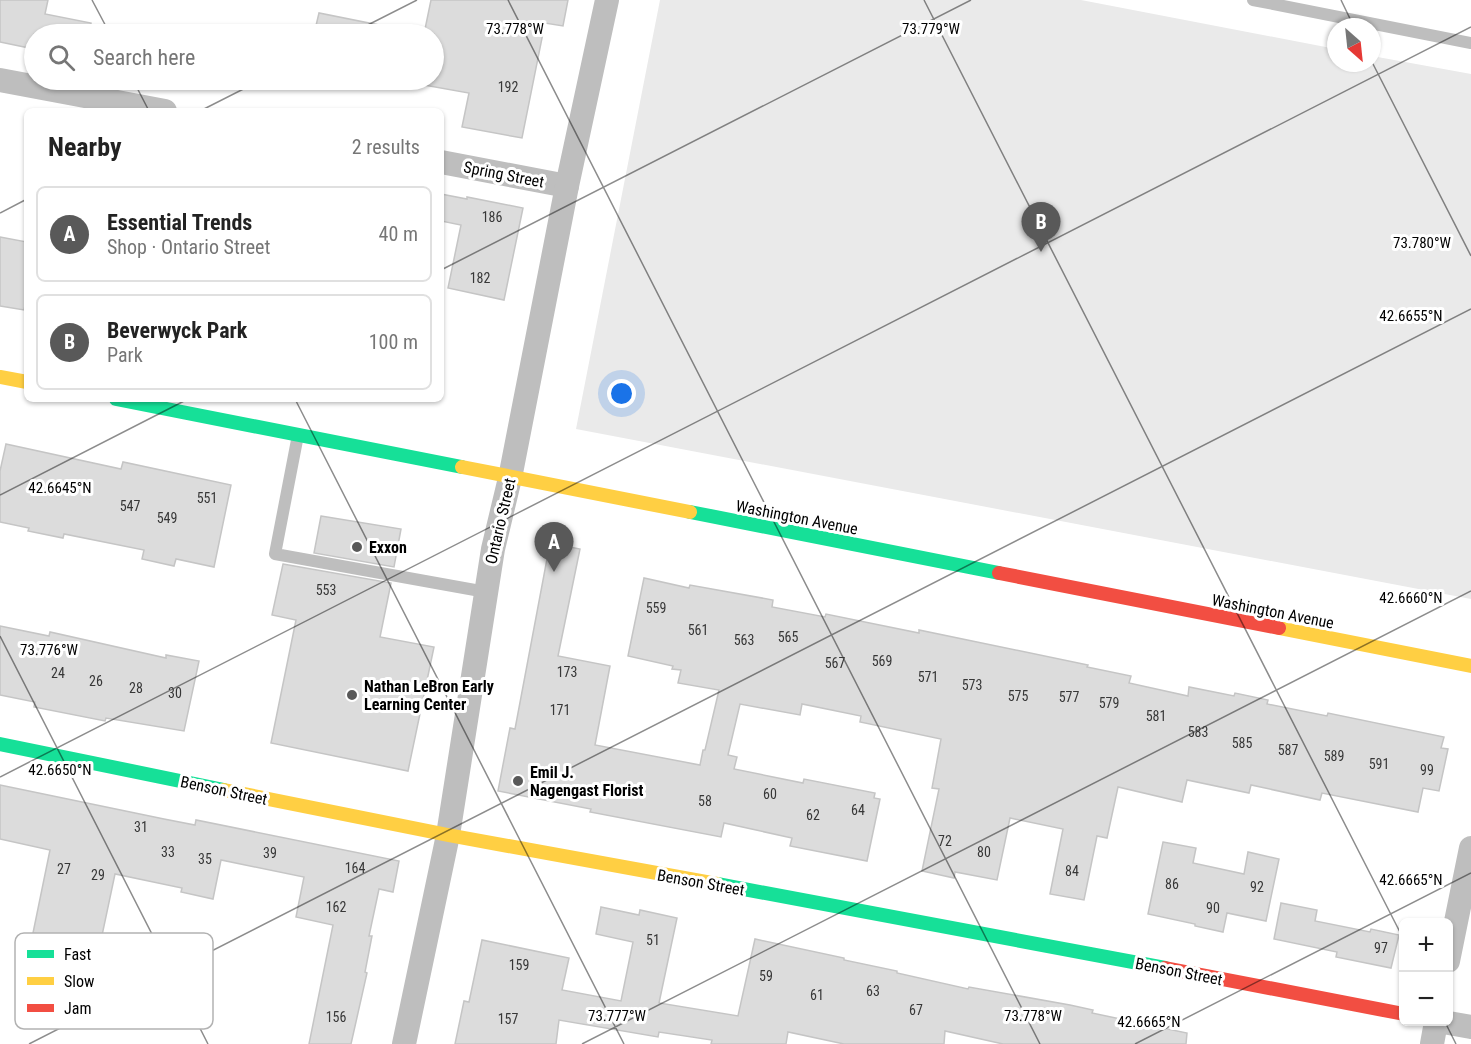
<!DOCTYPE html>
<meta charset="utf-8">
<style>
:root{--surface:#fff;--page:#f2f2f2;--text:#222;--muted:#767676;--line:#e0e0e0;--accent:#595959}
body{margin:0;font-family:"Roboto Condensed",sans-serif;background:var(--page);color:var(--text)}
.controls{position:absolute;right:18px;bottom:18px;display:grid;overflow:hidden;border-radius:9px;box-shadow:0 2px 4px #0004}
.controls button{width:54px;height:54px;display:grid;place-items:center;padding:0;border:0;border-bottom:2px solid var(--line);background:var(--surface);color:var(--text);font:30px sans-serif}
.compass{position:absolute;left:1327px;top:18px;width:54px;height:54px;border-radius:50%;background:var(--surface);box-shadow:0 2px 4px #0004;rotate:153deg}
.you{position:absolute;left:622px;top:394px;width:21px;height:21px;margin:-15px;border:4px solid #fff;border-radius:50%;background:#1a73e8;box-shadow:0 0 0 9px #1a73e833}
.badge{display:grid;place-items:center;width:39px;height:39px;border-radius:50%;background:var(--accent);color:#fff;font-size:20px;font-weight:700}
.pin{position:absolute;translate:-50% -50px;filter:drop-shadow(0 2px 3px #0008)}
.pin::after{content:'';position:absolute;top:32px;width:21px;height:18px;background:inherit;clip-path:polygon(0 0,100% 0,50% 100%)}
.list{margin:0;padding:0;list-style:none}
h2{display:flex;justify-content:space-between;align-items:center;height:78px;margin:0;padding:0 24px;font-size:26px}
h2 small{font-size:20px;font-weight:400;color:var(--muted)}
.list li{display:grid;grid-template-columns:39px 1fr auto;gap:18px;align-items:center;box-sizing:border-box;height:96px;margin:0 12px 12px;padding:0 12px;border:2px solid var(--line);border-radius:9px}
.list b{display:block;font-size:22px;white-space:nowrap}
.list p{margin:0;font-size:20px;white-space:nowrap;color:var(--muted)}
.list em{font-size:20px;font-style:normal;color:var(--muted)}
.icon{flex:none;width:33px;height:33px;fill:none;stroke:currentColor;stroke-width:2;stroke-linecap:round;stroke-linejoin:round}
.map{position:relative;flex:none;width:1471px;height:1044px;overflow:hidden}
.search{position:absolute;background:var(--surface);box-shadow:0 2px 4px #0004;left:24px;top:24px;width:420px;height:66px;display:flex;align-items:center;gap:15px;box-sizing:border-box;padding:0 21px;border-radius:33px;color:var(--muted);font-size:22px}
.panel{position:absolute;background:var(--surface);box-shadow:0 2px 4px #0004;left:24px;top:108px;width:420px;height:294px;border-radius:9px}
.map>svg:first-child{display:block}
</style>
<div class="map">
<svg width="1471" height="1044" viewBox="0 0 1471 1044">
<rect width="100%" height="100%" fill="#fff"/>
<polygon fill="#eaeaea" points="660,0 1081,0 1336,49 1336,63 1372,63 1372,56 1471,74 1471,599 576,429"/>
<g fill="#dcdcdc" stroke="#c5c5c5" stroke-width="1.5">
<polygon points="0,0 48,0 45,14 91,23 90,34 34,34 34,49 0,42"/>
<polygon points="431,0 568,0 563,26 545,23 522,138 462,127 469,93 396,80 434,80 434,34 314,34 319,13 424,34"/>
<polygon points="441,194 467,199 467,197 523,208 504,300 448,288 461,225 441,221"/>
<polygon points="0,237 27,242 27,296 24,310 0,306"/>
<polygon points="6,444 121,469 123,462 231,485 214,567 176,559 174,566 142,559 144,550 64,534 63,538 28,531 29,528 0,522 0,471"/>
<polygon points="321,516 401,529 394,567 314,553"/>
<polygon points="550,543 580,549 558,656 610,666 595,745 700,765 703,750 705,750 719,690 678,683 681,670 672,669 673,666 628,656 644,578 689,588 690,585 773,600 772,607 825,617 826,614 919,633 919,630 1088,665 1087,667 1131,676 1129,683 1188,696 1189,687 1234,696 1235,693 1268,700 1267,704 1327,716 1328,713 1444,737 1441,748 1448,749 1439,791 1423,788 1418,812 1322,793 1320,800 1251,785 1249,793 1187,780 1182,802 1118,787 1107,838 1097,836 1084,900 1050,894 1063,829 1010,818 997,880 955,872 954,878 922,871 939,789 932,788 941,739 860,722 861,716 802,704 800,715 740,704 728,755 737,757 734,769 803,783 804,779 875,793 874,798 880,799 867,861 790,846 792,838 724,823 721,837 590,812 591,809 498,791 510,728 515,729"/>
<polygon points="283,564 391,583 380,637 434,647 408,771 271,743 296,620 272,615"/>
<polygon points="0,626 49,636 50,632 166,658 166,655 199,661 184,731 106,718 105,721 34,707 35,702 0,695"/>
<polygon points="0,785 164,819 195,825 196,820 399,861 393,892 379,889 369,936 372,936 365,972 367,973 351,1044 309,1044 333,925 296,917 304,877 221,860 213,899 181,892 182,888 115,874 100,945 33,933 50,850 0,839"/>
<polygon points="1163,842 1196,848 1193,863 1244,874 1248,852 1279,859 1266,921 1227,913 1223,932 1195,926 1195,924 1148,914"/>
<polygon points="1281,903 1317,910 1315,921 1370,932 1371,929 1399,935 1391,968 1336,957 1337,952 1274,939"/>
<polygon points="601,907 639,915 640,910 677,918 659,1003 738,1016 755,939 844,958 844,960 897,971 897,973 968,989 969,987 1070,1005 1093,1010 1092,1013 1187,1033 1186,1044 1003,1044 945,1031 944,1044 844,1044 788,1032 786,1044 711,1044 712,1040 659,1032 658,1037 559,1020 556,1044 455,1044 464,1001 469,1002 482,940 569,958 562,990 621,1001 633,942 596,934"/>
</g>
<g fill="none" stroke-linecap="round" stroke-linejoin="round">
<g stroke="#bebebe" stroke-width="12">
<polyline points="1253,0 1471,43"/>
<polyline points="298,435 275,554 486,592"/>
</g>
<g stroke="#bebebe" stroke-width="24">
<polyline points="0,80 165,111"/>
<polyline points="441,162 567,186"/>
<polyline points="1448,961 1471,848"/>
<polyline points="1443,1022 1471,1027"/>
<polyline points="404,1044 448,835 493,549 510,478 567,186 607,0"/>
<polyline points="1432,1044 1436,1022"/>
</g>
<g stroke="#16e098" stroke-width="14">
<polyline points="116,399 462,467"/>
<polyline points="690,512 999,573"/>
<polyline points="0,744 224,790"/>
<polyline points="717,884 1165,968"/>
</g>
<g stroke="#ffcf43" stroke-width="14">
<polyline points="0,377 27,382"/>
<polyline points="462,467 690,512"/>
<polyline points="1279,628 1471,666"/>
<polyline points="224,790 448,835 717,884"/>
</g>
<g stroke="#f24e42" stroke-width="14">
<polyline points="999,573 1279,628"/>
<polyline points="1165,968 1404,1014"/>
</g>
</g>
<path fill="none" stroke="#000" stroke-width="1.5" stroke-opacity="0.45" d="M92,0L110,34M508,0L1040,1044M924,0L1404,940M1341,0L1354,27M350,34L417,0M1372,62L1471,256M133,80L149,111M200,111L261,80M0,213L27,199M441,270L971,0M295,399L624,1044M0,495L188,399M0,636L208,1044M0,777L1471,27M1445,1022L1456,1044M29,1044L1471,309M582,1044L1471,591M1135,1044L1471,873"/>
<g fill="#595959" stroke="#fff" stroke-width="2">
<circle cx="357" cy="547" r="6"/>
<circle cx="352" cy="695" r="6"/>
<circle cx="518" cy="781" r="6"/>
</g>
<g text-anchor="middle" stroke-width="6" stroke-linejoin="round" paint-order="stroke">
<g font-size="14" fill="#373737">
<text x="508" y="92">192</text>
<text x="492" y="222">186</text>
<text x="480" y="283">182</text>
<text x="207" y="503">551</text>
<text x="130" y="511">547</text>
<text x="167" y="523">549</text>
<text x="326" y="595">553</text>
<text x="656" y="613">559</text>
<text x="698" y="635">561</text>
<text x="788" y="642">565</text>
<text x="744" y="645">563</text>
<text x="882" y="666">569</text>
<text x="835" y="668">567</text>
<text x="567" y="677">173</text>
<text x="58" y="678">24</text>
<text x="928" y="682">571</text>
<text x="96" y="686">26</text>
<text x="972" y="690">573</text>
<text x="136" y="693">28</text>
<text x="175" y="698">30</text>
<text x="1018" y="701">575</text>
<text x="1069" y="702">577</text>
<text x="1109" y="708">579</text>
<text x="560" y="715">171</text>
<text x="1156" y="721">581</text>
<text x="1198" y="737">583</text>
<text x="1242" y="748">585</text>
<text x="1288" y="755">587</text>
<text x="1334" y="761">589</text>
<text x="1379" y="769">591</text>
<text x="1427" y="775">99</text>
<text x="770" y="799">60</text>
<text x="705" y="806">58</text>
<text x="858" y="815">64</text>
<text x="813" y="820">62</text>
<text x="141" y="832">31</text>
<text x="945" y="846">72</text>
<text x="168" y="857">33</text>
<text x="984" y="857">80</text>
<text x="270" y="858">39</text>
<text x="205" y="864">35</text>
<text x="355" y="873">164</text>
<text x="64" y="874">27</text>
<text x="1072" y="876">84</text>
<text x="98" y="880">29</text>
<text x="1172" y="889">86</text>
<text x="1257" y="892">92</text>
<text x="336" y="912">162</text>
<text x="1213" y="913">90</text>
<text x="653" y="945">51</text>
<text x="1381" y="953">97</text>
<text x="519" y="970">159</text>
<text x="766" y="981">59</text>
<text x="873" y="996">63</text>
<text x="817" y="1000">61</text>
<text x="916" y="1015">67</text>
<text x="336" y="1022">156</text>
<text x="508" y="1024">157</text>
</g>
<g font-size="16" fill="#000" stroke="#fff">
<text transform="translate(504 174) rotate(11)" y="6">Spring Street</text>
<text transform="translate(797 517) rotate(11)" y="6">Washington Avenue</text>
<text transform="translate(500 521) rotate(-77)" y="6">Ontario Street</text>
<text transform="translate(1273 611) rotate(11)" y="6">Washington Avenue</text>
<text transform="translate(224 790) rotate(12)" y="6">Benson Street</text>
<text transform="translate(701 882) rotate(10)" y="6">Benson Street</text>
<text transform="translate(1179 971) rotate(11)" y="6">Benson Street</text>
</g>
<g font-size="16" font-weight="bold" fill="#000" stroke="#fff" text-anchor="start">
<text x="369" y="553">Exxon</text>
<text x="364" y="692">Nathan LeBron Early<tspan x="364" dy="18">Learning Center</tspan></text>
<text x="530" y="778">Emil J.<tspan x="530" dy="18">Nagengast Florist</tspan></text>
</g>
</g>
<rect x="15" y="933" width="198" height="96" rx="9" fill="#fff" stroke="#b2b2b2" stroke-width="1.5"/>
<rect x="27" y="950" width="27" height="8" fill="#16e098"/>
<rect x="27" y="977" width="27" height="8" fill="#ffcf43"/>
<rect x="27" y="1004" width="27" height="8" fill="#f24e42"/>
<g font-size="16" fill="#000">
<text x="64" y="960">Fast</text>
<text x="64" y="987">Slow</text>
<text x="64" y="1014">Jam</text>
</g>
<g font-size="15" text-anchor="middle" fill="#000" stroke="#fff" stroke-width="6" stroke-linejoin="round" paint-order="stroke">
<text x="515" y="34">73.778°W</text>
<text x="931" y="34">73.779°W</text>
<text x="1422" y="248">73.780°W</text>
<text x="1411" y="321">42.6655°N</text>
<text x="60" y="493">42.6645°N</text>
<text x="1411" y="603">42.6660°N</text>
<text x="49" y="655">73.776°W</text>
<text x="60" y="775">42.6650°N</text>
<text x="1411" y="885">42.6665°N</text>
<text x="617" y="1021">73.777°W</text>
<text x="1033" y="1021">73.778°W</text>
<text x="1149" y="1027">42.6665°N</text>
</g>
</svg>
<div class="controls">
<button>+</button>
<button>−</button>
</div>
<svg class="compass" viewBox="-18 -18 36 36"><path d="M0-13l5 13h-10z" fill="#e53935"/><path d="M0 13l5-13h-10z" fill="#767676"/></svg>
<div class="you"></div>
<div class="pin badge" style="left:554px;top:572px">A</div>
<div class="pin badge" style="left:1041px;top:252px">B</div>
<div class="search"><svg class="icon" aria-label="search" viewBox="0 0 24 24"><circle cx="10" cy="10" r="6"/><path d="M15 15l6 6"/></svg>Search here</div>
<section class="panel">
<h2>Nearby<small>2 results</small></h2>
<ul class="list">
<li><span class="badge">A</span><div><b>Essential Trends</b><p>Shop · Ontario Street</p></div><em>40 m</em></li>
<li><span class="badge">B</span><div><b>Beverwyck Park</b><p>Park</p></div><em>100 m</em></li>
</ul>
</section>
</div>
